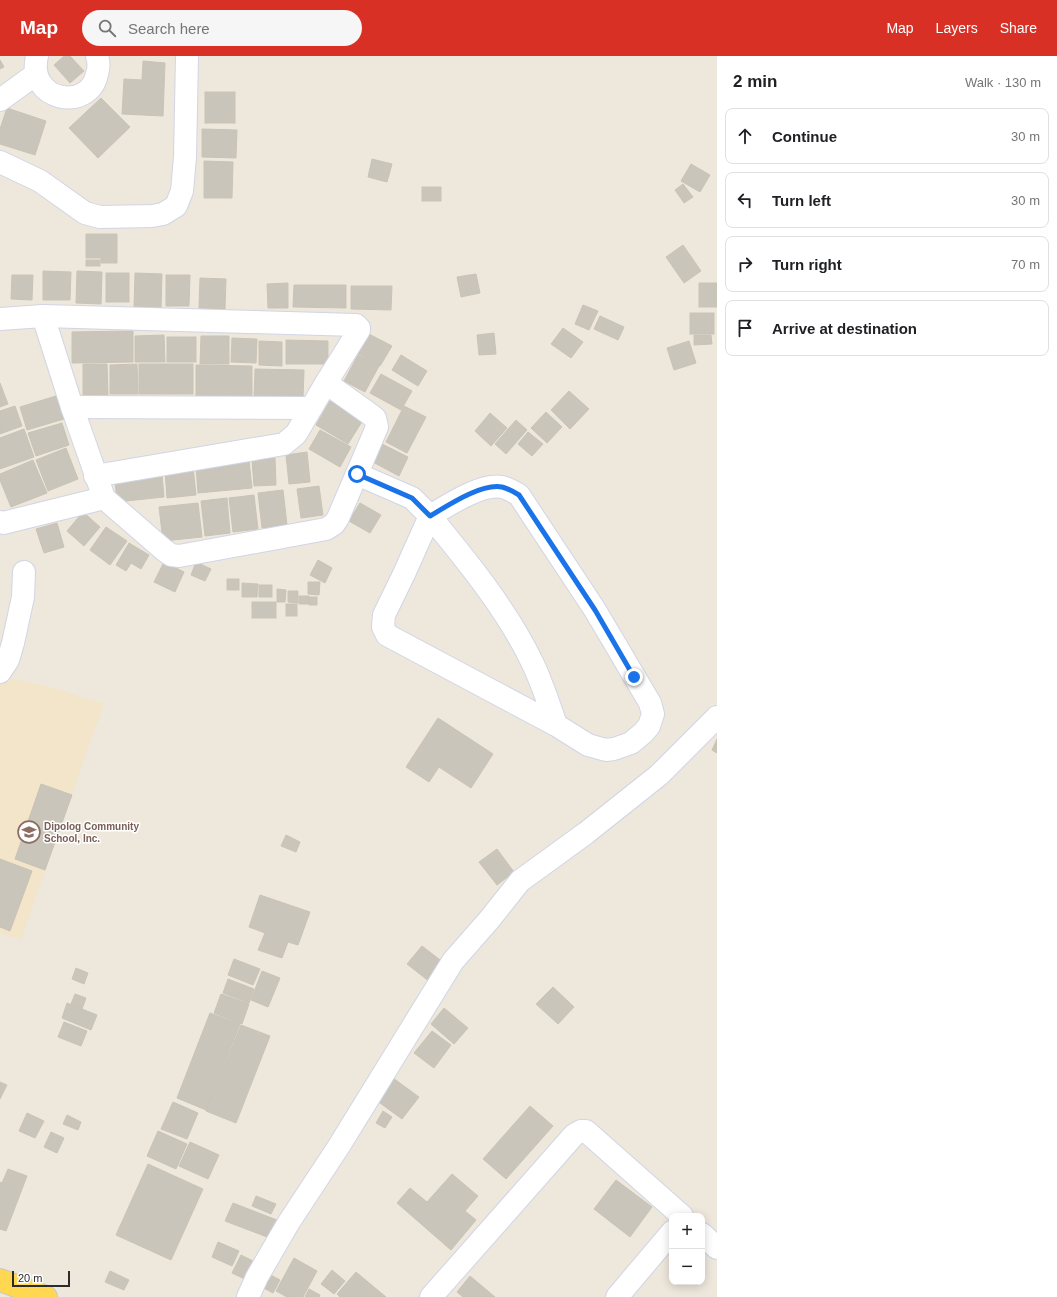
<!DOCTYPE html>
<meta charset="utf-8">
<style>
:root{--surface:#fff;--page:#f6f6f6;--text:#202124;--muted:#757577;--line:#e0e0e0;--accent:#d93025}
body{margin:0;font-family:Arial,sans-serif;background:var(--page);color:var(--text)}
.controls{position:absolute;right:12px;bottom:12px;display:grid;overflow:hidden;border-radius:8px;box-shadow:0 2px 10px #0003}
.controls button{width:36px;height:36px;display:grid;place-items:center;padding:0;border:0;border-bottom:1px solid var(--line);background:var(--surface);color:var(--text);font:20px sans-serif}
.scale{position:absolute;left:12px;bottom:10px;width:58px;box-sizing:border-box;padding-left:4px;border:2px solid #2b2b2b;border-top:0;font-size:11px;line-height:14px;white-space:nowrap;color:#2b2b2b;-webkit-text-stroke:3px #fff;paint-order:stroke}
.stop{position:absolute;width:12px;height:12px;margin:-9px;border:3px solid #1a73e8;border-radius:50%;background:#fff}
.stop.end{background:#1a73e8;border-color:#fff;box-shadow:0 1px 4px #0008}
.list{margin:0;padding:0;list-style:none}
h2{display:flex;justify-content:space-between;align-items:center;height:52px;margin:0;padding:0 16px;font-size:17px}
h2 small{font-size:13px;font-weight:400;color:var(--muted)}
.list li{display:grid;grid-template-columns:26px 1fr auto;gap:12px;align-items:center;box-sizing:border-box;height:56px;margin:0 8px 8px;padding:0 8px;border:1px solid var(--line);border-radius:8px}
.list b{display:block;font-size:15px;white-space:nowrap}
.list em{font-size:13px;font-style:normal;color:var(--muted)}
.icon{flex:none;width:22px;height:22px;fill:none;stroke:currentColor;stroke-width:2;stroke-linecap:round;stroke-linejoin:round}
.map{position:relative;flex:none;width:717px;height:1241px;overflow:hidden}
header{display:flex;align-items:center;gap:24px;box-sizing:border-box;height:56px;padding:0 20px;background:var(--accent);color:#fff}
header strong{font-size:19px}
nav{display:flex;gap:22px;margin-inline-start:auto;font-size:14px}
.search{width:280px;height:36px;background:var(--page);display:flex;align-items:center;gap:10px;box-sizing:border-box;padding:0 14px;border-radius:22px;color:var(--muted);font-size:15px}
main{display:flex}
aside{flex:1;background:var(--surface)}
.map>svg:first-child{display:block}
</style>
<header>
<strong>Map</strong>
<div class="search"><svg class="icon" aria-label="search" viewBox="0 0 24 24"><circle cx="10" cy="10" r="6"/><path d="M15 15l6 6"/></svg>Search here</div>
<nav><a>Map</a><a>Layers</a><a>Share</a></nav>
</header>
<main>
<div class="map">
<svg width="717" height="1241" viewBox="0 0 717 1241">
<rect width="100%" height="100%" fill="#eee7dc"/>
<polygon fill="#f2e5ca" points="0,618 13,623 59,633 87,643 104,647 21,884 0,877"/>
<g fill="#c9c5ba" stroke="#cac3b5">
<polygon points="64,0 70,0 84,15 70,27 54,9"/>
<polygon points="0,4 4,11 0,13"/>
<polygon points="143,5 165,7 163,60 122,58 124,23 142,24"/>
<rect x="205" y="36" width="30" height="31"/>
<polygon points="101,42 130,71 98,102 69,72"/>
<polygon points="7,52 46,65 35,99 0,88 0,73"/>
<polygon points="202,73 237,74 236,102 202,101"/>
<polygon points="372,103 392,108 387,126 368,121"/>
<polygon points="204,105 233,106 232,142 204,142"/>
<polygon points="691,108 710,119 700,136 681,125"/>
<polygon points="683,128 693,141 684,147 675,134"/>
<rect x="422" y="131" width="19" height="14"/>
<polygon points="86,178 117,178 117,207 101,207 101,202 86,202"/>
<polygon points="683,189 701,215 684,227 666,201"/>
<rect x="86" y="204" width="14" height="6"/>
<polygon points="43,215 71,216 70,244 43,244"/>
<polygon points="77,215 102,216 101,248 76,247"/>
<rect x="106" y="217" width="23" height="29"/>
<polygon points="135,217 162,218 161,252 134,251"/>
<polygon points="476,218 480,237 461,241 457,221"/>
<polygon points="12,219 33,219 32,244 11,243"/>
<polygon points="166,219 190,219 189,250 166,250"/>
<polygon points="200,222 226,223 225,253 199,252"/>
<polygon points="288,227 288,252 268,252 267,228"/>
<rect x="699" y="227" width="18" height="24"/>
<polygon points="294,229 346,229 346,252 293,251"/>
<polygon points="351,230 392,230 391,254 351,253"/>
<polygon points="583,249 598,255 589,274 575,268"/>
<rect x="690" y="257" width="24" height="21"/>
<polygon points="600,260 624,271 618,284 594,273"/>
<polygon points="563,272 583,286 571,302 551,288"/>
<polygon points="133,275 133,306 72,307 72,276"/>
<polygon points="365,276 392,290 380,310 355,296"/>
<polygon points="494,277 496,298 479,299 477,279"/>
<polygon points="164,279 165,306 135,306 135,280"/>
<polygon points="694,279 711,279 712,288 694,289"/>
<polygon points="201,280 229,280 229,308 200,308"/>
<rect x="167" y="281" width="29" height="25"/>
<polygon points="232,282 257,283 256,307 231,306"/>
<polygon points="286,284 328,285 328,308 286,308"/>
<polygon points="259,285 282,286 282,310 259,309"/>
<polygon points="689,285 696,307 674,314 667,292"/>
<polygon points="358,299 379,310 365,336 344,325"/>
<polygon points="401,299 427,315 418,330 392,314"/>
<polygon points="83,308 107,308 108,339 83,339"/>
<polygon points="137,308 138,338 110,338 110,309"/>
<rect x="139" y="308" width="54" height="30"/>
<polygon points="196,309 252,310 252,341 196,340"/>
<polygon points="255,313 304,314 303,342 254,341"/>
<polygon points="381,318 412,335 401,354 370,337"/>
<polygon points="0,327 8,348 0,351"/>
<polygon points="569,335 589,353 570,373 551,354"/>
<polygon points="56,340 64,363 27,374 20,351"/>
<polygon points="330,345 363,364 348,388 316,369"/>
<polygon points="15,350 22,370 0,378 0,355"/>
<polygon points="404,350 426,361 407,397 386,386"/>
<polygon points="546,356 562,371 547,387 531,372"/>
<polygon points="490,357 507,372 491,390 475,375"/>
<polygon points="516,364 527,374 506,398 495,388"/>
<polygon points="62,367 69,389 36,400 28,377"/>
<polygon points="24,373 34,401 0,413 0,382"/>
<polygon points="320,374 351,391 340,411 309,393"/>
<polygon points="528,376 543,388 532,400 518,388"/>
<polygon points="382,388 408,401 399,420 373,406"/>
<polygon points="66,392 78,423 48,435 36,404"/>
<polygon points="307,396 310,426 289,428 286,399"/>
<polygon points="275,402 276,429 254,430 252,404"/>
<polygon points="33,404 47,437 11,451 0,424 0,418"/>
<polygon points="249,405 252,432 198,437 196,410"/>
<polygon points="193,411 196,439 167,442 165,414"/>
<polygon points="162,419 164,441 117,446 115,424"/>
<polygon points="319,430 323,459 301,462 297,433"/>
<polygon points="283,434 287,469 262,472 258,437"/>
<polygon points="254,439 258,473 233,476 229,442"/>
<polygon points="227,442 230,477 205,480 201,445"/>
<polygon points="198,447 202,481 163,485 159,451"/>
<polygon points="360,447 381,459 370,477 349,465"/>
<polygon points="83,456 100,471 84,490 67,475"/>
<polygon points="57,467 64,491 44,497 36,473"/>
<polygon points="106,471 127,485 110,509 90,494"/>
<polygon points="129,487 149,499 141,513 131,507 126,515 116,509"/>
<polygon points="318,504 332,512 325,527 310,519"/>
<polygon points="164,506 184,516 175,536 154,526"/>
<polygon points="196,506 211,513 205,525 191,519"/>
<rect x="227" y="523" width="12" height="11"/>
<polygon points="308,526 320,526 319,539 308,538"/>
<polygon points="242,527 258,528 257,541 242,541"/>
<rect x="259" y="529" width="13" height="12"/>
<polygon points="277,533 286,534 285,546 277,546"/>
<polygon points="288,535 298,535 298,547 288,546"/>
<rect x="299" y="540" width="10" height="8"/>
<rect x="309" y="541" width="8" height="8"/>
<rect x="252" y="546" width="24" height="16"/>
<rect x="286" y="548" width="11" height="12"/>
<polygon points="438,662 493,698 471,732 439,711 429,726 406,711"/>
<polygon points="717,683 717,697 712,694"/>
<polygon points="41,728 72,739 45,814 15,803"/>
<polygon points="286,779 300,786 296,796 281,790"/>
<polygon points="497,793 514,816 497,829 479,806"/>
<polygon points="0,803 32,815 10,875 0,871"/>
<polygon points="260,839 310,856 298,889 288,886 282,902 258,894 265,877 249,871"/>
<polygon points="422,890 444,907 430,926 407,908"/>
<polygon points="234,903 260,913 253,929 228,919"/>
<polygon points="76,912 88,917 84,928 72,923"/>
<polygon points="262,915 280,922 268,951 251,944"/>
<polygon points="228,923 254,933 249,947 223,937"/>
<polygon points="553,931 574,951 558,968 536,948"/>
<polygon points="75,938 86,942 82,953 71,948"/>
<polygon points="221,938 249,948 242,968 214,957"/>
<polygon points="67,947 97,959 91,974 62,962"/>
<polygon points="444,952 468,972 454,988 431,968"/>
<polygon points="210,957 240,968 206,1054 177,1042"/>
<polygon points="64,966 87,975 81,990 58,981"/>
<polygon points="241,969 270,980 236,1067 206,1055"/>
<polygon points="432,975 451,989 434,1012 414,997"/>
<polygon points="393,1022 419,1041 402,1063 376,1044"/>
<polygon points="0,1026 7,1029 0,1043"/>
<polygon points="173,1046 198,1057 187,1083 161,1073"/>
<polygon points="530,1050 553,1070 506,1123 483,1103"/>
<polygon points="383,1055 392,1061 385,1072 376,1067"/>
<polygon points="27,1057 44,1065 35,1082 19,1075"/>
<polygon points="67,1059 81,1066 78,1074 63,1068"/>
<polygon points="158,1075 187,1088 176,1113 147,1100"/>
<polygon points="51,1076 64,1082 57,1097 44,1091"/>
<polygon points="190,1086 219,1099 208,1123 179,1110"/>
<polygon points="148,1108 203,1133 171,1204 116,1179"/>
<polygon points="8,1113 27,1120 6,1175 0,1173 0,1126 2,1127"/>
<polygon points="452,1118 478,1140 465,1155 476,1164 451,1194 397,1147 410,1132 427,1146"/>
<polygon points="616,1124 652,1151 630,1181 594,1153"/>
<polygon points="256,1140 276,1148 271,1158 252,1150"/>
<polygon points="233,1147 282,1166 275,1184 225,1165"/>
<polygon points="218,1186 239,1195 232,1210 212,1201"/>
<polygon points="241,1199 257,1207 249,1225 232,1217"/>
<polygon points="294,1202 317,1215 303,1241 287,1241 276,1235"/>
<polygon points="332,1214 345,1225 334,1238 321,1228"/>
<polygon points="110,1215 129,1224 124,1234 105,1226"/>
<polygon points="265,1216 280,1224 273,1237 258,1229"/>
<polygon points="356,1216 386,1241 340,1241 337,1238"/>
<polygon points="470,1220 495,1241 463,1241 457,1236"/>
<polygon points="309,1233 320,1239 319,1241 305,1241"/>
</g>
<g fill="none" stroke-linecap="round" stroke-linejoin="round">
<g stroke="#d1d5e5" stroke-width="24">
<g id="minor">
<path d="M37,0C26,45 89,57 97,18C99,12 99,6 97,0"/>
<polyline points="0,44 36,18"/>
<polyline points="0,106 40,125 85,157 100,161 152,160 163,158 176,150 182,135 185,101 187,0"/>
<polyline points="43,260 72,351 104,442 164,494 171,499 179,500 326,473 334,468 338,462 377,371 375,362 367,356 326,327"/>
<polyline points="0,263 43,260 356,269 359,272 359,274 326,327 296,378 284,388 95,420"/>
<polyline points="72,351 311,352"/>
<path d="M357,418L412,442L430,460L403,520L384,559L383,571L387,579L556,669L588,689L606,694L614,693L631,687L643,677L649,670L653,658L650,647L595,554L519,439C514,436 507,432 502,431C481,427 447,450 430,460C467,505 508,555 533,608C542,627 549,648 556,669"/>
<polyline points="0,466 3,467 104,442"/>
<polyline points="0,616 8,604 13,587 23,541 24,516"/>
<polyline points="702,1178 717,1192"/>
<polyline points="248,1241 257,1221 289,1166 339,1090 453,905 489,864 520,825 586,777 659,719 717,661"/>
<polyline points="431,1241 574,1079 581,1075 586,1075 682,1160"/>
<polyline points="617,1241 672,1176"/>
</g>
</g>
<g stroke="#c8c8c8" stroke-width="24">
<polyline id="major" points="0,1224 46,1241"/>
</g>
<use href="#minor" stroke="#fff" stroke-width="22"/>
<use href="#major" stroke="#ffd750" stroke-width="22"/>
</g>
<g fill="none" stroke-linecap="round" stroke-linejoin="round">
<path stroke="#1a73e8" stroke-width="5" d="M357,418L412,442L430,460C447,450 481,427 502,431C507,432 514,436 519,439L595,554L634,621"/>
</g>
<defs>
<g id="school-ring" transform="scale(1.15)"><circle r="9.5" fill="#fff" stroke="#8d6e63" stroke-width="1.5"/><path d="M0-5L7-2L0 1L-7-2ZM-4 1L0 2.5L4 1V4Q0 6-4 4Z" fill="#8d6e63"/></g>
</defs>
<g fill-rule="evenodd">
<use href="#school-ring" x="29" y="776"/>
</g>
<g text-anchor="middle" stroke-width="3" stroke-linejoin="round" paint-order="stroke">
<g font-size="10" font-weight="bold" fill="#785e54" stroke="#fff" text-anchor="start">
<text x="44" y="774">Dipolog Community<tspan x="44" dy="12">School, Inc.</tspan></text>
</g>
</g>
</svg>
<div class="controls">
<button>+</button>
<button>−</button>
</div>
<div class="scale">20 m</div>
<div class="stop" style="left:357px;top:418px"></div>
<div class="stop end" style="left:634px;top:621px"></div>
</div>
<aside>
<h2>2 min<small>Walk · 130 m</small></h2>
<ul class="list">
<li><svg class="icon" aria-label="ahead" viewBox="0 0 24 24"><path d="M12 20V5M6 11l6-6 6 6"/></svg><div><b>Continue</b></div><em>30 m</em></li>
<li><svg class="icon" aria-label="left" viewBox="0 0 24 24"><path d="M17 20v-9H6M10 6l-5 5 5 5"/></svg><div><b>Turn left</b></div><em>30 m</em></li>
<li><svg class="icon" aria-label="right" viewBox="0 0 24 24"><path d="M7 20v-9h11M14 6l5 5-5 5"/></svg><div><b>Turn right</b></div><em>70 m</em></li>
<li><svg class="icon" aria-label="arrive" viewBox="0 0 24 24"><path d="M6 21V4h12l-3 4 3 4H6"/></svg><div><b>Arrive at destination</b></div></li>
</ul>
</aside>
</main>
